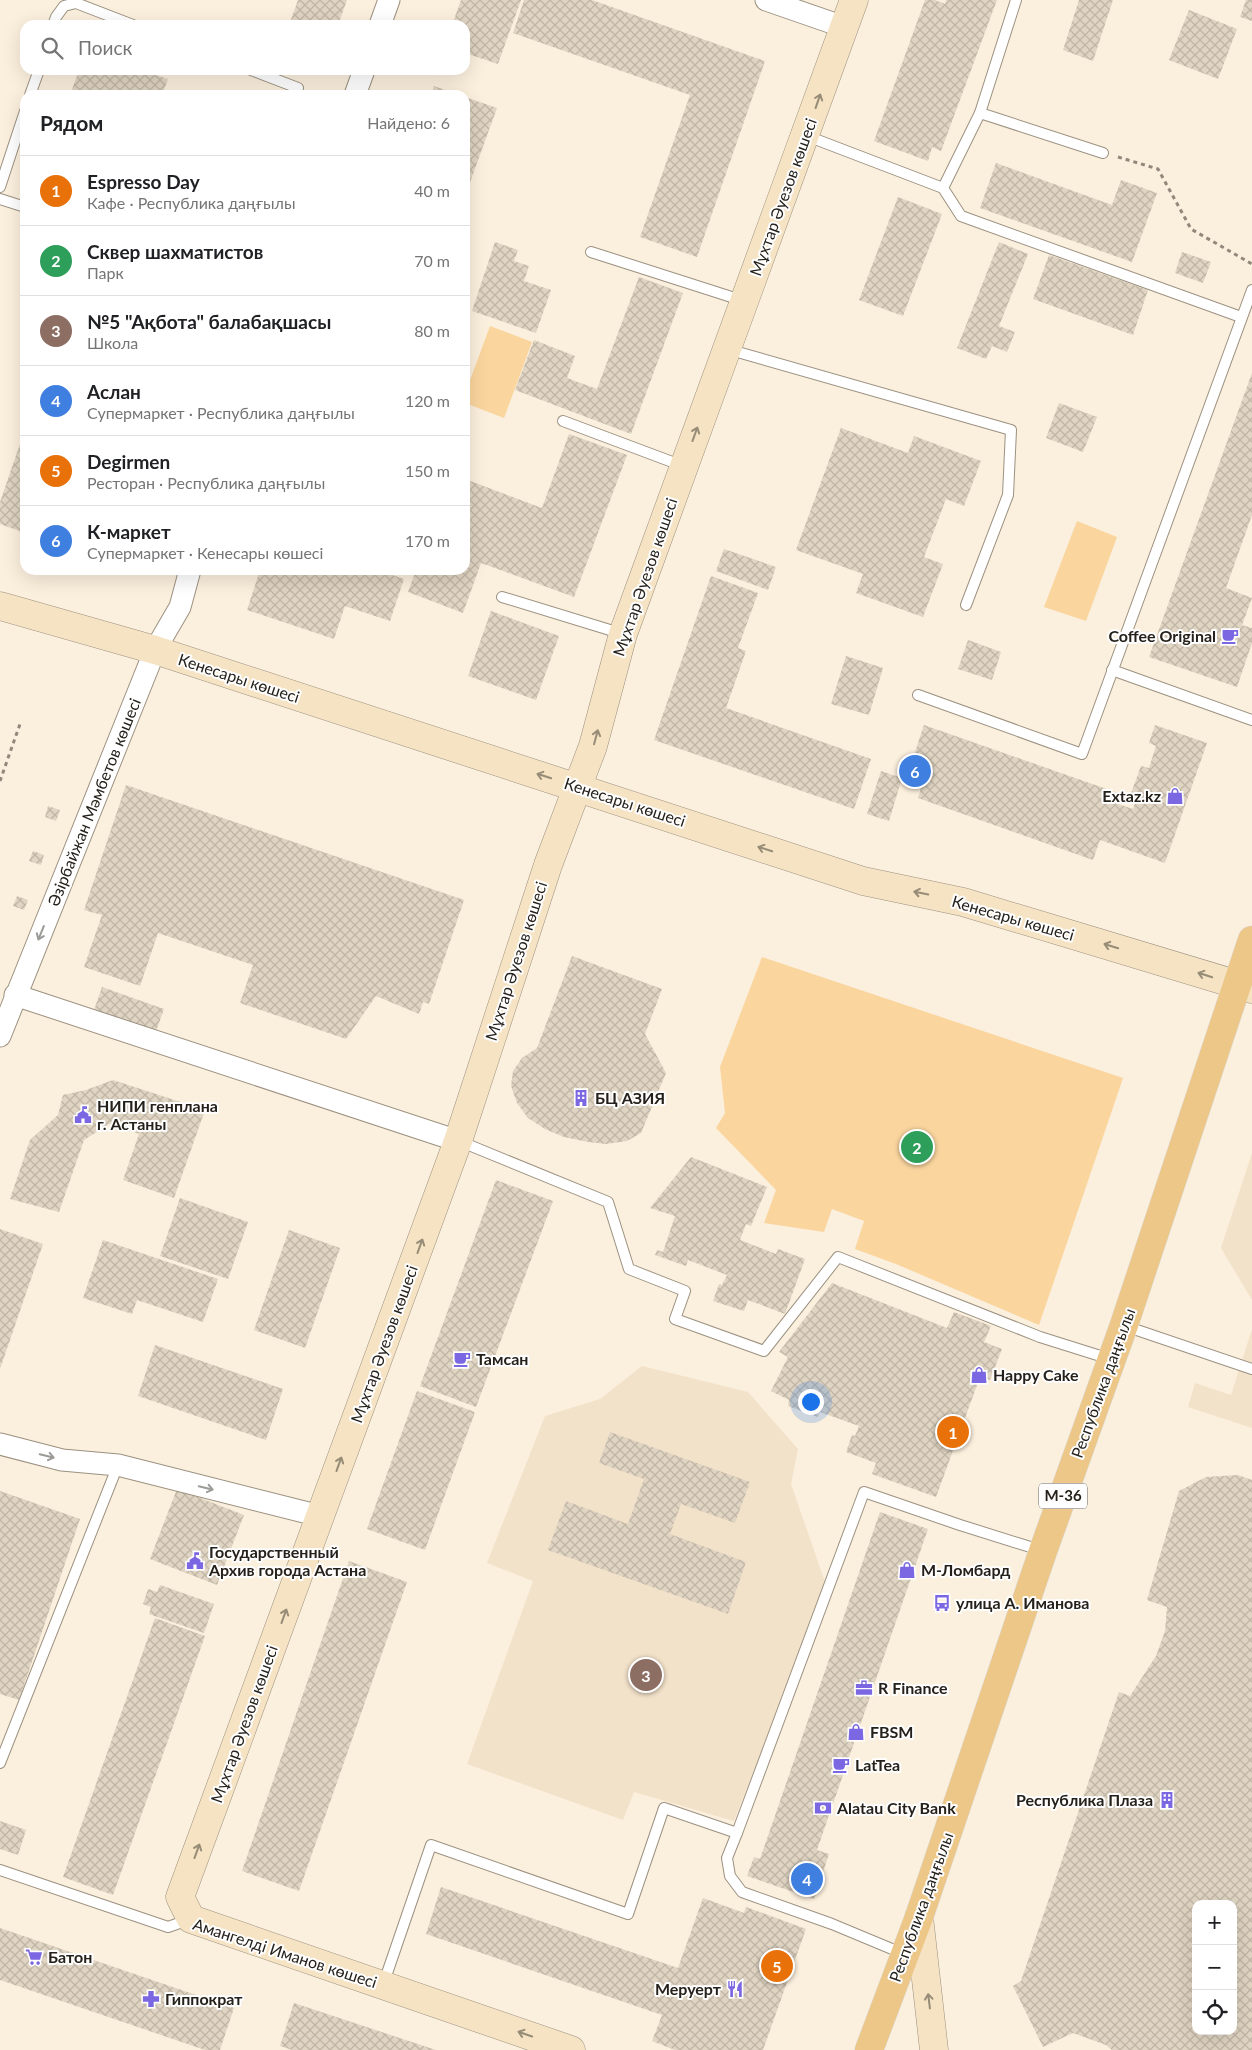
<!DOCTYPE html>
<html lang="ru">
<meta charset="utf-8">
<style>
:root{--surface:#fff;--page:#f6f6f6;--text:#202124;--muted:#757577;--line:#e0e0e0;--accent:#7c67e2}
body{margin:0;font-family:Lato,sans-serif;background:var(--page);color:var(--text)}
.controls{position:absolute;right:15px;bottom:15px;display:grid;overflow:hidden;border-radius:10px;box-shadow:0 5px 20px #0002}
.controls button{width:45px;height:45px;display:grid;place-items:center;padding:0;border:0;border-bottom:1px solid var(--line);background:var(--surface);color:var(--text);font:25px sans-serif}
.you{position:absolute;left:810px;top:1401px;width:18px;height:18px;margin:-12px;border:4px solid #fff;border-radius:50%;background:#1a73e8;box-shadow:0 0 0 8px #1a73e833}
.badge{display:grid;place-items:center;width:32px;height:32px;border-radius:50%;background:var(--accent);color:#fff;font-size:16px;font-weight:700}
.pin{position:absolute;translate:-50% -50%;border:2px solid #fff;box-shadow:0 1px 5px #0006}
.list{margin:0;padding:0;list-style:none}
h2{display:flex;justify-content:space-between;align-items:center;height:65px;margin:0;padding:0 20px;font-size:21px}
h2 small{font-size:16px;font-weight:400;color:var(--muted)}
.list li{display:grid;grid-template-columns:32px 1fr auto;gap:15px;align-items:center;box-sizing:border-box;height:70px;padding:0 20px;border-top:1px solid var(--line)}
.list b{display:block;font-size:19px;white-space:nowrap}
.list p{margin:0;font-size:16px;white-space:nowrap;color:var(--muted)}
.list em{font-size:16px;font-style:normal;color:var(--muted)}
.icon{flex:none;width:28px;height:28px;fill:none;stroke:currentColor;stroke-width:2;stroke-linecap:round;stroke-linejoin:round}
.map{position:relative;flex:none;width:1252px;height:2050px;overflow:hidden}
.search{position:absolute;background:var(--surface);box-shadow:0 5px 20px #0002;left:20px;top:20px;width:450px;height:55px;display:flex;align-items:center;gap:12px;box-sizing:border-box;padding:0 18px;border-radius:15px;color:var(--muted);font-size:19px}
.panel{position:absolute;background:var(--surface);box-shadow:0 5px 20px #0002;left:20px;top:90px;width:450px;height:485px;border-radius:15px}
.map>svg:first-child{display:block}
</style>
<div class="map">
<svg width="1252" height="2050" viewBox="0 0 1252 2050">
<defs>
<pattern id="building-cross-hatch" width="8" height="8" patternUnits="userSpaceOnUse" patternTransform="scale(1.25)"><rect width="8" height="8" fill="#e0d4c2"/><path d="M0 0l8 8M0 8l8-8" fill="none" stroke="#c0b6a6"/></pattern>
</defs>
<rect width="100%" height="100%" fill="#fbefdd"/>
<g fill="#f3e2ca">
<polygon points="1252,1153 1252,1300 1221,1248"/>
<polygon points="1252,1329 1252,1428 1188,1407 1195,1383 1231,1395"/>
<polygon points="642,1366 748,1392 798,1449 791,1484 826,1585 734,1821 634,1792 623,1820 467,1764 533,1581 487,1563 545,1416 600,1399"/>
</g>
<g fill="#fad59e">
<polygon points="490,326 532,342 504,418 465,403 465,394"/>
<polygon points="1077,521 1117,537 1086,621 1044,607"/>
<polygon points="762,957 1123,1078 1039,1325 896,1264 855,1249 864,1221 832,1209 824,1232 764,1223 776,1190 716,1128 725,1113 720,1067"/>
</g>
<g fill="url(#building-cross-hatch)" fill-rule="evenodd">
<polygon points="298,0 347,0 338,25 289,25"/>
<polygon points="461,0 521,0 498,64 465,53 465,25 452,25"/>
<polygon points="524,0 592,0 765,61 697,257 640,237 690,95 513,33"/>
<polygon points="925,0 935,0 945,4 946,0 997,0 941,151 932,147 928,161 874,141"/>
<polygon points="1079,0 1113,0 1093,61 1063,50"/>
<polygon points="1246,0 1252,0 1252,21 1240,17"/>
<polygon points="1189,10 1237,29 1218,79 1169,60"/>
<polygon points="79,70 140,70 168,79 162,95 70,95"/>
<polygon points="434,86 459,95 431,95"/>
<polygon points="465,97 497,108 465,196"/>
<polygon points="996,163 1112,205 1121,180 1157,193 1132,262 980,208"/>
<polygon points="898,197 942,214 903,316 859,300"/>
<polygon points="495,242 518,250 514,261 529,266 524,281 551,290 536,333 472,311"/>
<polygon points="999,242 1028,254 999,326 1015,332 1007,352 992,346 986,359 957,348"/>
<polygon points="1182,252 1211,262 1203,283 1175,273"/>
<polygon points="1049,255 1148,290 1133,335 1033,299"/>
<polygon points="639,277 683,293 631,434 515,390 534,340 575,356 567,378 597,389"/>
<polygon points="1252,373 1252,515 1226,588 1252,598 1242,625 1252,628 1252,643 1237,687 1149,657"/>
<polygon points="1059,403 1097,417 1083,452 1046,438"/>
<polygon points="841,428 908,453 914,436 981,461 964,506 946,499 924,557 943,564 923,617 856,593 863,574 796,550"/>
<polygon points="569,434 627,455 574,597 481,563 463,613 408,592 416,570 465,570 465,479 542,508"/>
<polygon points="22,438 25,439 25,533 0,524 0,502"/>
<polygon points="724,549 776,567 768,590 716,571"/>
<polygon points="260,570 378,570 404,579 390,621 345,606 334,639 247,610"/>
<polygon points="711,576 758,593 738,648 746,651 726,708 871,759 854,809 654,740"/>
<polygon points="491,611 559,636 536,700 468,676"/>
<polygon points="968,640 1001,652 992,680 958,669"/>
<polygon points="846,656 883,668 869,715 831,704"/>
<polygon points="924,725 1118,793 1115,803 1133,809 1137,798 1130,796 1141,766 1149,768 1156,746 1149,743 1155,725 1207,743 1165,863 1100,840 1093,860 918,798 924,778 908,773"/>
<polygon points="881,771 902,778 889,821 867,814"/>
<polygon points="126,785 464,900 429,1004 423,1002 419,1014 376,996 346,1039 240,1003 253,965 158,933 140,986 84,967 102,915 84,910"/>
<polygon points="48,806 60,810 56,821 45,817"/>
<polygon points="33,851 44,855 41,865 29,861"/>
<polygon points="17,896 28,900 24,910 13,906"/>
<polygon points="572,956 662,989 645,1034 666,1073 641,1133 627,1141 606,1144 588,1142 564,1137 545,1129 528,1118 517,1103 511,1086 513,1071 522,1058 537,1048"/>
<polygon points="102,987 164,1009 155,1034 93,1013"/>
<polygon points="113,1080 205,1110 174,1198 123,1180 139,1134 109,1124 84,1140 59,1212 10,1199 30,1140 58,1115 63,1095 86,1090"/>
<polygon points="691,1157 767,1187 751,1226 746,1224 740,1240 776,1254 778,1249 805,1259 785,1314 748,1300 744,1311 713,1301 719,1284 722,1285 727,1275 688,1260 686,1266 655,1255 657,1250 663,1252 675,1216 650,1208"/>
<polygon points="496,1180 553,1201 476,1407 420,1386"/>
<polygon points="180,1198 248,1222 228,1279 160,1256"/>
<polygon points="0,1229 43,1244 0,1369"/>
<polygon points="289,1230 340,1248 305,1348 254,1330"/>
<polygon points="103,1240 218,1279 203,1322 137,1300 132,1314 83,1298"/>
<polygon points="832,1283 947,1328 954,1312 991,1326 984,1342 1002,1349 990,1380 980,1377 936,1497 872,1474 876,1463 846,1452 852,1435 855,1436 859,1426 820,1412 818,1417 788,1406 789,1400 771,1391 788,1357 779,1352"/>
<polygon points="155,1345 283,1389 266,1440 138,1396"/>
<polygon points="417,1391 475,1412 425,1550 367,1529"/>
<polygon points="610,1432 750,1482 735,1523 681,1504 670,1534 746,1562 728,1614 548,1550 566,1501 628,1524 644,1479 599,1463"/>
<path d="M1238,1475L1252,1480V2050H1112L1106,2045L1073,2033L1043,2047L1013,1986L1021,1981L1119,1692L1130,1696L1156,1656L1165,1631L1167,1607L1147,1600L1179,1491L1206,1477ZM1196,1904H1233V2031H1196Z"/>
<polygon points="177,1489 244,1515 217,1585 150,1559"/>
<polygon points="0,1491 80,1519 19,1700 0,1694"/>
<polygon points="880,1512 928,1529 817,1850 829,1854 814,1899 747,1876 754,1857 760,1859"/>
<polygon points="349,1561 407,1582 299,1891 242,1871"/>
<polygon points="160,1585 214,1604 204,1633 149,1614 151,1607 143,1604 148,1589 157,1592"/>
<polygon points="155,1618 205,1636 113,1895 63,1877"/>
<polygon points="0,1821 26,1830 18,1855 0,1849"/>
<polygon points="441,1887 678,1968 703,1898 744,1913 746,1907 806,1929 763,2050 675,2050 652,2041 662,2015 426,1934"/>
<polygon points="0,1928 234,2008 220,2050 205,2050 0,1980"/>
<polygon points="294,2003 436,2050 292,2050 280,2046"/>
</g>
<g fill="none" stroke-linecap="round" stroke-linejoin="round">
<g stroke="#9c9180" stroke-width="12">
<g id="lane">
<polyline points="53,25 56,17 64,6 76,3 133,25"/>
<polyline points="251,70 298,88"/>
<polyline points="30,95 39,70"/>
<polyline points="980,113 1016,0"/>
<polyline points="807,136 943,188 980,113 1103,153"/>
<polyline points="0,187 25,111"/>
<polyline points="943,188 961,216 1241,317"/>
<polyline points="0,199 25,207"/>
<polyline points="591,252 744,301"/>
<polyline points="727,349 1011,430 1008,495 966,605"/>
<polyline points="563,421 683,466"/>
<polyline points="502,597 623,634"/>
<polyline points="1112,670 1252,720"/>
<polyline points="918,695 1082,754 1252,290"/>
<polyline points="459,1141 608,1202 629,1269 685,1291 675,1319 764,1351 838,1257 1040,1337 1110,1359"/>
<polyline points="1125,1326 1252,1369"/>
<polyline points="0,1763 118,1465"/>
<polyline points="737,1833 864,1492 960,1525 1043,1551"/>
<polyline points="0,1870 168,1927 191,1919"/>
<polyline points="383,1985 431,1845 628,1914 664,1808 737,1833 727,1858 730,1876 742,1892 832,1924 904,1954"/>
</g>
</g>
<g stroke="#9c9180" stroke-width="23">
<g id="street">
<polyline points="766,0 844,27"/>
<polyline points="380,25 389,0"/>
<polyline points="355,95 364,70"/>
<polyline points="15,995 458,1141"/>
<polyline points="0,1036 155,650 180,607 190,570"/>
<polyline points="0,1444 62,1460 118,1465 320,1516"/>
</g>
</g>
<g stroke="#9c9180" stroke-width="29">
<g id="secondary">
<polyline points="0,606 155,650 863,881 963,902 1252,989"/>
<polyline points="919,1917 934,2050"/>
<polyline points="571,2050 191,1919 180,1897 458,1141 548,865 593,746 623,634 854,0"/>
</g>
</g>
<g stroke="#dcdbda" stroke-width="29">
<polyline id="primary" points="869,2050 919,1917 1043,1551 1124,1325 1252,940"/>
</g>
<g stroke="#91887c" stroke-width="3" stroke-dasharray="4 4" stroke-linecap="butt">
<polyline points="1118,157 1158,169 1191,229 1252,264"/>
<polyline points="0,781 20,724"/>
</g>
<use href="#lane" stroke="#fff" stroke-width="10"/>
<use href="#street" stroke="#fff" stroke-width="21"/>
<use href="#secondary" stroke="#f5e3c3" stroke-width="28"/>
<use href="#primary" stroke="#ecc787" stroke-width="28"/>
</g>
<defs><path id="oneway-shaft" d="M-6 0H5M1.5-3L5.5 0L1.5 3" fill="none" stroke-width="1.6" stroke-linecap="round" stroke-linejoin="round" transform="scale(1.25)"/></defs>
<g stroke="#978c77">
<use href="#oneway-shaft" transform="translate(818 101) rotate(-71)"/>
<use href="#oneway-shaft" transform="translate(695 434) rotate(-70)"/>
<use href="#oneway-shaft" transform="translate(596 737) rotate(-75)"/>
<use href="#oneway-shaft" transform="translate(544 776) rotate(-162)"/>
<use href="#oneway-shaft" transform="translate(765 849) rotate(-162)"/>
<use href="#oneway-shaft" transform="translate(921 893) rotate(-168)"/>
<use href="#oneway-shaft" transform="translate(1111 946) rotate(-163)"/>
<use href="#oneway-shaft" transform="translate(1205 975) rotate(-162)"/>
<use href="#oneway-shaft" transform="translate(420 1246) rotate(-70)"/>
<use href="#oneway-shaft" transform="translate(339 1464) rotate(-70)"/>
<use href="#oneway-shaft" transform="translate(284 1616) rotate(-70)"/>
<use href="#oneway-shaft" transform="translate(197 1851) rotate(-70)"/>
<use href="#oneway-shaft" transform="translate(929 2001) rotate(-97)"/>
<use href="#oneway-shaft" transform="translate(525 2034) rotate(-161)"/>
</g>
<g stroke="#9d9b98">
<use href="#oneway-shaft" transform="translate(41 933) rotate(112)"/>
<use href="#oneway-shaft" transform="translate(47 1456) rotate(14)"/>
<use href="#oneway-shaft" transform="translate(206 1488) rotate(14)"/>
</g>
<defs>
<g id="cafe-bare" transform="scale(1.35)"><path d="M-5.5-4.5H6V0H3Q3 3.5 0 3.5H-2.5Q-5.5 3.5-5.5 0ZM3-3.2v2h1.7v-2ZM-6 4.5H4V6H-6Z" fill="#7c67e2" stroke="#fefefe" stroke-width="2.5" paint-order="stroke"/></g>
<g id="shop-bare" transform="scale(1.35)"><path d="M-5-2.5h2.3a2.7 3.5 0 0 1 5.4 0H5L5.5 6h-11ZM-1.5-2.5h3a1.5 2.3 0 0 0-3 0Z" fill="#7c67e2" stroke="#fefefe" stroke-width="2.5" paint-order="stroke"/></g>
<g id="building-bare" transform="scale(1.35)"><path d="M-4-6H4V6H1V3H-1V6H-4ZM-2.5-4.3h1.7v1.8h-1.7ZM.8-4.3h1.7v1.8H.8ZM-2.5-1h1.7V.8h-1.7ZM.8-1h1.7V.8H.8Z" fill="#7c67e2" stroke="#fefefe" stroke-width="2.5" paint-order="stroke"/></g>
<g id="civic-bare" transform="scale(1.35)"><path d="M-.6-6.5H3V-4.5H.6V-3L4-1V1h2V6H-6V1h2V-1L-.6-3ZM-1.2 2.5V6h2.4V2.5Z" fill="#7c67e2" stroke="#fefefe" stroke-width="2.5" paint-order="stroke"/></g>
<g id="bus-bare" transform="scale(1.35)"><path d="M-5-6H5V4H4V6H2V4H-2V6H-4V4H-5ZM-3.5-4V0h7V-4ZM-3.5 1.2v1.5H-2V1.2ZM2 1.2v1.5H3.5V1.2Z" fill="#7c67e2" stroke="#fefefe" stroke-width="2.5" paint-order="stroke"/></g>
<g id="office-bare" transform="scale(1.35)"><path d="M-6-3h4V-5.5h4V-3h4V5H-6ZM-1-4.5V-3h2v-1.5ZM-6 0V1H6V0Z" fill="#7c67e2" stroke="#fefefe" stroke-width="2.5" paint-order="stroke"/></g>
<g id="bank-bare" transform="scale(1.35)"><path d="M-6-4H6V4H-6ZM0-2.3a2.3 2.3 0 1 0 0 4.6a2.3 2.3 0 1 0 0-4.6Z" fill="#7c67e2" stroke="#fefefe" stroke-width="2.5" paint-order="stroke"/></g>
<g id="supermarket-bare" transform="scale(1.35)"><path d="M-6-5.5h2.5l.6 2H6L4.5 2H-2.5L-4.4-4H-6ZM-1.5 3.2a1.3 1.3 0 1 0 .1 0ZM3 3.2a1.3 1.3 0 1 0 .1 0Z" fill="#7c67e2" stroke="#fefefe" stroke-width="2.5" paint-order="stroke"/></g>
<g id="restaurant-bare" transform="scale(1.35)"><path d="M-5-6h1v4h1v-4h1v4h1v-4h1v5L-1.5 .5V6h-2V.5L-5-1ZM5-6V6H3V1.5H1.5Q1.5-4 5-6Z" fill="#7c67e2" stroke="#fefefe" stroke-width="2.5" paint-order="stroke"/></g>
<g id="pharmacy-bare" transform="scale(1.35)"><path d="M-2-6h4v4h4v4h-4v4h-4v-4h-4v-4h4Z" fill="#7c67e2" stroke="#fefefe" stroke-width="2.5" paint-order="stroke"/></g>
</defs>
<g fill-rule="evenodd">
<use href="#cafe-bare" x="1230" y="636"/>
<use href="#shop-bare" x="1175" y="796"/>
<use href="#building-bare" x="581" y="1098"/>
<use href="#civic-bare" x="83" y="1115"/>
<use href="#cafe-bare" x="462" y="1359"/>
<use href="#shop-bare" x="979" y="1375"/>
<use href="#civic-bare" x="195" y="1561"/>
<use href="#shop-bare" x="907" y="1570"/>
<use href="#bus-bare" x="942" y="1603"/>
<use href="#office-bare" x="864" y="1688"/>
<use href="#shop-bare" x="856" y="1732"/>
<use href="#cafe-bare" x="841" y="1765"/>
<use href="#building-bare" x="1167" y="1800"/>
<use href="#bank-bare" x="823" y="1808"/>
<use href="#supermarket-bare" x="34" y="1957"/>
<use href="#restaurant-bare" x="735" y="1989"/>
<use href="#pharmacy-bare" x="151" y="1999"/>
</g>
<g text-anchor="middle" stroke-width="4" stroke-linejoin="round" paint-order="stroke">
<rect fill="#fefefe" stroke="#66635e" stroke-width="1" x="1039" y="1483.5" width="48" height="25" rx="4"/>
<g font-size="15" font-weight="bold" fill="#25211a">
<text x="1063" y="1501">M-36</text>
</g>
<g font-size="16" fill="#25211a" stroke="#fefefe">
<text transform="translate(783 197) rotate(-70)" y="6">Мұхтар Әуезов көшесі</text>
<text transform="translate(645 577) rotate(-71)" y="6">Мұхтар Әуезов көшесі</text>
<text transform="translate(239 678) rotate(18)" y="6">Кенесары көшесі</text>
<text transform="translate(94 802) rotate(-68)" y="6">Әзірбайжан Мәмбетов көшесі</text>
<text transform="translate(625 802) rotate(18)" y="6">Кенесары көшесі</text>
<text transform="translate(1013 918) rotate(16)" y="6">Кенесары көшесі</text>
<text transform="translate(516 961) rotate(-72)" y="6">Мұхтар Әуезов көшесі</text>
<text transform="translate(384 1344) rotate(-70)" y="6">Мұхтар Әуезов көшесі</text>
<text transform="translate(1103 1383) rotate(-70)" y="6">Республика даңғылы</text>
<text transform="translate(244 1724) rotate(-70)" y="6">Мұхтар Әуезов көшесі</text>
<text transform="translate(921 1907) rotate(-70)" y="6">Республика даңғылы</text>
<text transform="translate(285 1953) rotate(18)" y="6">Амангелді Иманов көшесі</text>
</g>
<g font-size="16" font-weight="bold" fill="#25211a" stroke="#fefefe" text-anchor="start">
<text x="1216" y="642" text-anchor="end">Coffee Original</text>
<text x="1161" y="802" text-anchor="end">Extaz.kz</text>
<text x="595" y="1104">БЦ АЗИЯ</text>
<text x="97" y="1112">НИПИ генплана<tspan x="97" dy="18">г. Астаны</tspan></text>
<text x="476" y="1365">Тамсан</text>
<text x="993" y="1381">Happy Cake</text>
<text x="209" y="1558">Государственный<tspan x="209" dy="18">Архив города Астана</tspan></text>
<text x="921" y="1576">М-Ломбард</text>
<text x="956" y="1609">улица А. Иманова</text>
<text x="878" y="1694">R Finance</text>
<text x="870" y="1738">FBSM</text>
<text x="855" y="1771">LatTea</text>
<text x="1153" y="1806" text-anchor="end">Республика Плаза</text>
<text x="837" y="1814">Alatau City Bank</text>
<text x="48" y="1963">Батон</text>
<text x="721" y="1995" text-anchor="end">Меруерт</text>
<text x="165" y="2005">Гиппократ</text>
</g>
</g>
</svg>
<div class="controls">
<button>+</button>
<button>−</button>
<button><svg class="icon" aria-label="locate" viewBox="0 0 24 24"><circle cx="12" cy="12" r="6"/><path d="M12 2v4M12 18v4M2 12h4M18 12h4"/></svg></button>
</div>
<div class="you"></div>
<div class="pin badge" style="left:953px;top:1432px;background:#e8710a">1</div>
<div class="pin badge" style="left:917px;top:1147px;background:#2e9e5b">2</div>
<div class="pin badge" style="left:646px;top:1675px;background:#8d6e63">3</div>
<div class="pin badge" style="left:807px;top:1879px;background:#3f7fe0">4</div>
<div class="pin badge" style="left:777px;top:1966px;background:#e8710a">5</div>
<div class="pin badge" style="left:915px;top:771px;background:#3f7fe0">6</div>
<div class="search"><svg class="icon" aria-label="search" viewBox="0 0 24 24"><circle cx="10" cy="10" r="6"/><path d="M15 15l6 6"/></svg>Поиск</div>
<section class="panel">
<h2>Рядом<small>Найдено: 6</small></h2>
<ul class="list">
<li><span class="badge" style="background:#e8710a">1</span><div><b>Espresso Day</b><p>Кафе · Республика даңғылы</p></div><em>40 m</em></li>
<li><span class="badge" style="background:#2e9e5b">2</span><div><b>Сквер шахматистов</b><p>Парк</p></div><em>70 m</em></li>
<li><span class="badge" style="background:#8d6e63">3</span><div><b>№5 &quot;Ақбота&quot; балабақшасы</b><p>Школа</p></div><em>80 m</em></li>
<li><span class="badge" style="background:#3f7fe0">4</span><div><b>Аслан</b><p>Супермаркет · Республика даңғылы</p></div><em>120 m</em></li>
<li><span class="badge" style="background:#e8710a">5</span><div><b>Degirmen</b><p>Ресторан · Республика даңғылы</p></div><em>150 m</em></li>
<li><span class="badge" style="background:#3f7fe0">6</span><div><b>К-маркет</b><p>Супермаркет · Кенесары көшесі</p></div><em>170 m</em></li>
</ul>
</section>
</div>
